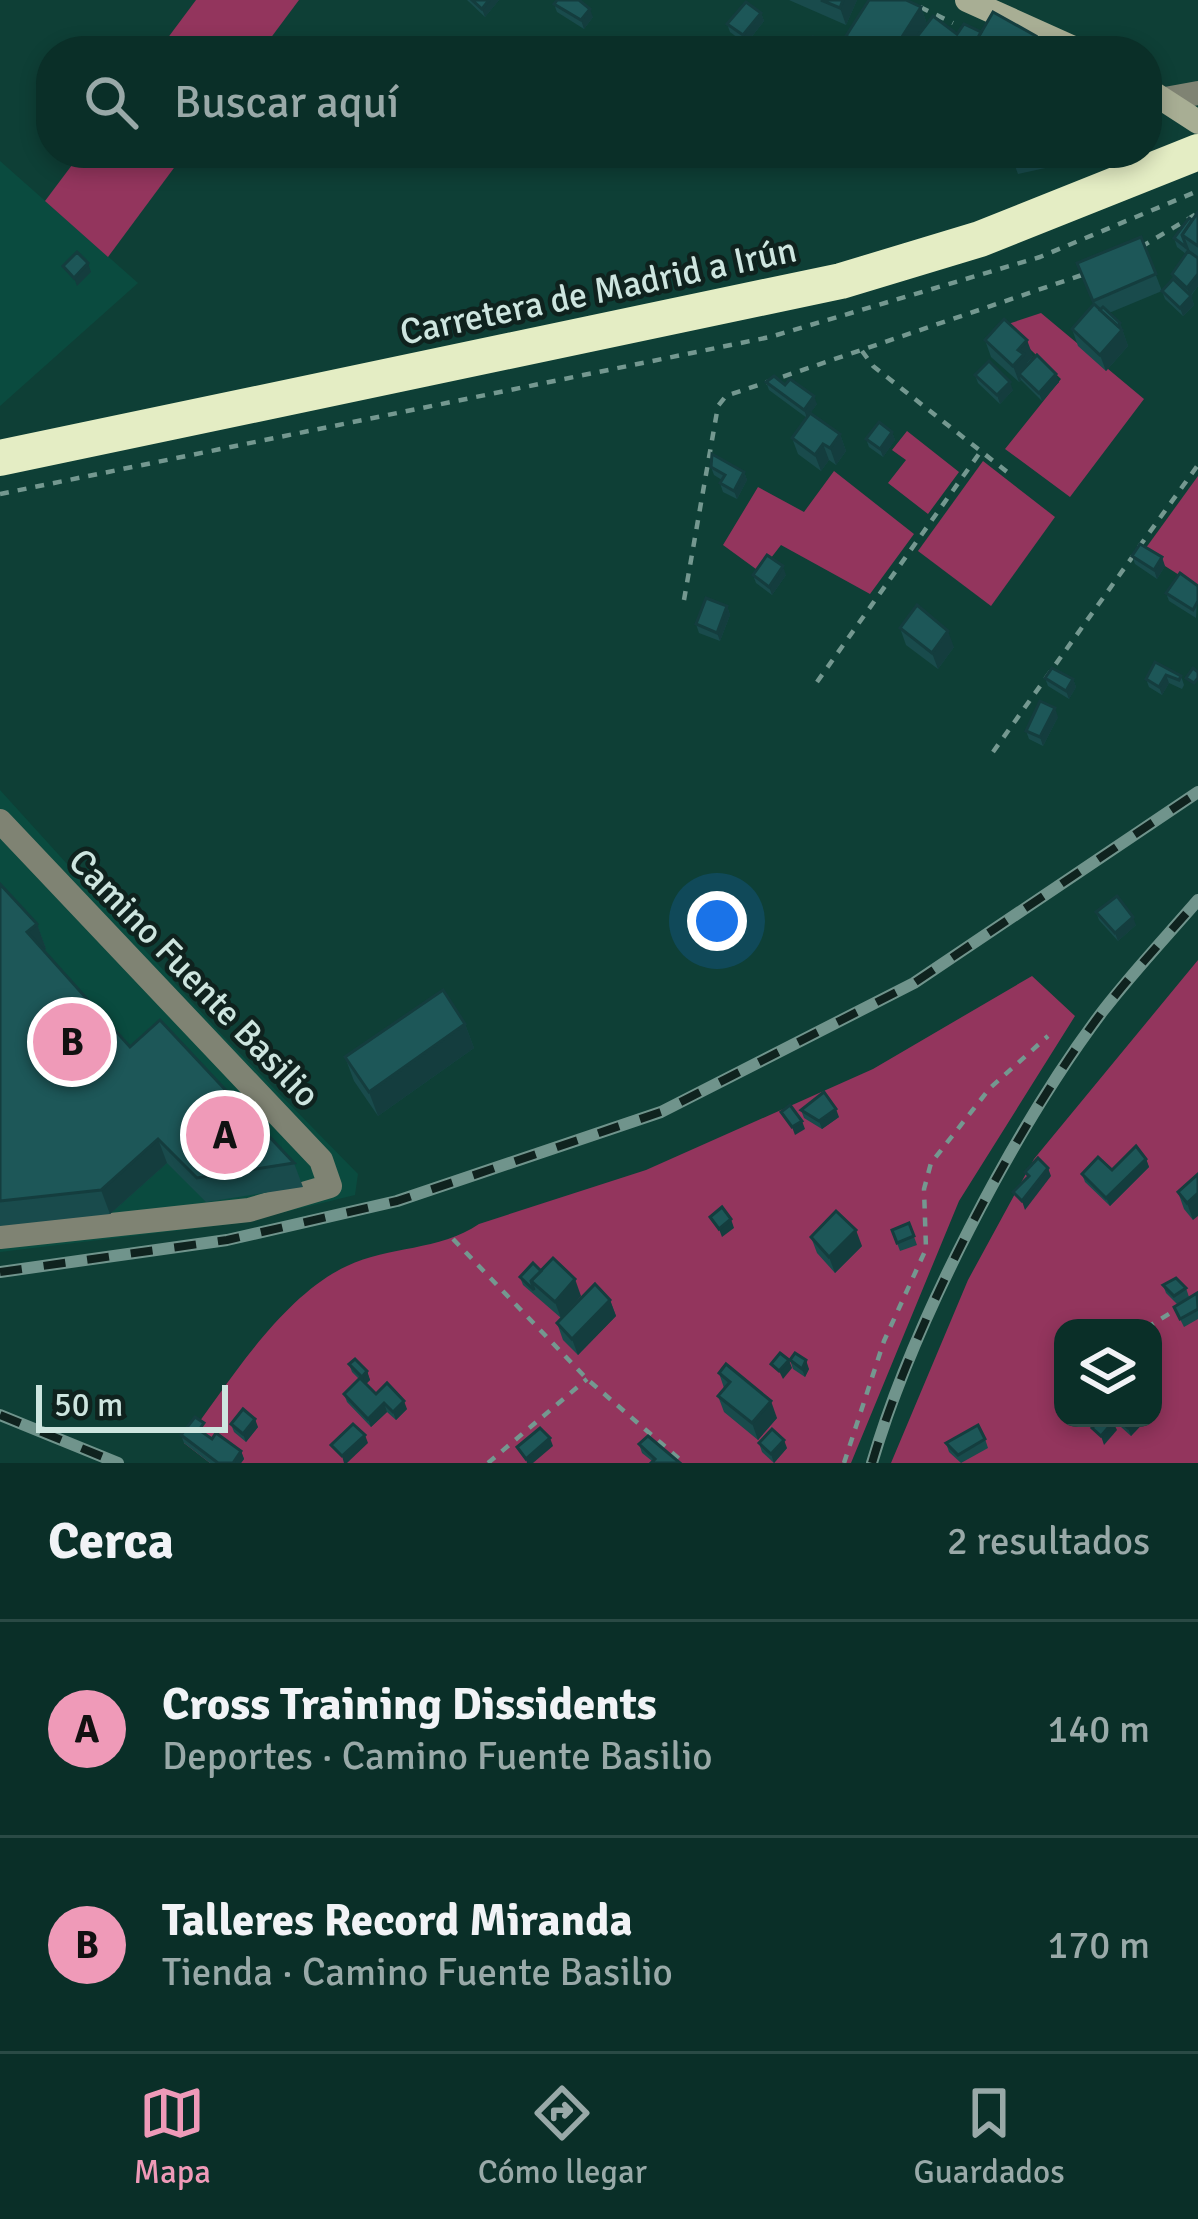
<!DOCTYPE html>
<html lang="es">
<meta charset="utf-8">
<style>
:root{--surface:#0a2f28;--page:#183b34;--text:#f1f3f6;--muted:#99a9a8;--line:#2a4a45;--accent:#ef9ab8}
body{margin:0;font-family:Signika,sans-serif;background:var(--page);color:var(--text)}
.controls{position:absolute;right:36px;bottom:36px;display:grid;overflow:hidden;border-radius:24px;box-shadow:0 6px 18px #0003}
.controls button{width:108px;height:108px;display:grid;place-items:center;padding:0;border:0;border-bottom:3px solid var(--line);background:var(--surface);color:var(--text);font:60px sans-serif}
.scale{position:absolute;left:36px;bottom:30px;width:192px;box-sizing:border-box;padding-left:12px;border:6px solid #cde5df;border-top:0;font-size:33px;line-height:42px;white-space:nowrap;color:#cde5df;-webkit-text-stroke:9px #0f221e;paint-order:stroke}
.you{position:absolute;left:717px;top:921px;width:42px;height:42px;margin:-30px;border:9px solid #fff;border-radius:50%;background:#1a73e8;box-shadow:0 0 0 18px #1a73e833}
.badge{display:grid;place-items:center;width:78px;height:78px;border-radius:50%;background:var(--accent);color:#111;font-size:39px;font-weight:700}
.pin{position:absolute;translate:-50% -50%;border:6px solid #fff;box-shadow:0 3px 12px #0006}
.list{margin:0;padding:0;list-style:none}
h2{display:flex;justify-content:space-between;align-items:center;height:156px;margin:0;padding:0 48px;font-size:51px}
h2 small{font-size:39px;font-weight:400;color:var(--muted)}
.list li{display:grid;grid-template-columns:78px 1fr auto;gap:36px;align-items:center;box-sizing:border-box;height:216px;padding:0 48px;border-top:3px solid var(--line)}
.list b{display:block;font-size:45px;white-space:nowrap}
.list p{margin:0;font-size:39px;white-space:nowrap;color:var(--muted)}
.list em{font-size:39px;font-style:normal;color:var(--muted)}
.icon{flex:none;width:66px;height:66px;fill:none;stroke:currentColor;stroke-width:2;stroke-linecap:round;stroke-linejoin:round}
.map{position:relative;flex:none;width:1198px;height:1463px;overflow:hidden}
.search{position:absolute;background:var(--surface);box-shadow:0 6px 18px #0003;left:36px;right:36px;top:36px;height:132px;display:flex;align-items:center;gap:30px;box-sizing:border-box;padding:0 42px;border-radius:48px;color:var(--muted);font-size:45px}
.sheet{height:588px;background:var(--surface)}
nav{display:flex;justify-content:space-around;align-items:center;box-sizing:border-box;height:168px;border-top:3px solid var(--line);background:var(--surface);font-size:33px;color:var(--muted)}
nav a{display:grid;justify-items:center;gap:6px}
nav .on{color:var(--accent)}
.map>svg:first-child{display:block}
</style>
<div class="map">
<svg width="1198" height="1463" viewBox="0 0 1198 1463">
<rect width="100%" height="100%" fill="#0e3f36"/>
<g fill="#0a4b3f">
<polygon points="0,161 138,283 0,406"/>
<polygon points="0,790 223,1036 358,1174 355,1195 240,1223 0,1252"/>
</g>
<g fill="#93355d" fill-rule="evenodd">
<polygon points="196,0 299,0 261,51 158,51"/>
<polygon points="81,153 185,153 108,257 45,201"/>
<polygon points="1041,313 1144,399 1070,497 1005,449 1061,379 1005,325"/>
<polygon points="907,431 959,472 928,514 888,483 906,460 892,450"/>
<polygon points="983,461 1055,517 991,606 918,551"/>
<polygon points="834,471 914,534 870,594 781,545 760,572 723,545 758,487 804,512"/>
<polygon points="1198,476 1198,587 1143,552"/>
<path d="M1198,960V1463H891L968,1280L1034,1159ZM1063,1328H1153V1418H1063Z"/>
<path d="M1032,976L1075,1016L959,1201L851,1463H210L184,1443C226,1387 280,1297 347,1266C389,1246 439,1251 479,1224L646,1170L873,1069Z"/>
</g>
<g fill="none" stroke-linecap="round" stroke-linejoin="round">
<g stroke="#749890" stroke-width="4.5" stroke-dasharray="9 9" stroke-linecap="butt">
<polyline points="920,7 953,23"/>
<polyline points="1141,247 1198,213"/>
<polyline points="862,351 873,366 1011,475"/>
<polyline points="0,494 770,337 1040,257 1198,191"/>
<polyline points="1139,547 1198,465"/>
<polyline points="684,600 718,406 726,396 1082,275"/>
<polyline points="817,682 981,451"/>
<polyline points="993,752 1133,556"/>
<polyline points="453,1239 587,1379 684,1463"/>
<polyline points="1146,1328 1177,1309"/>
<polyline points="488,1463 587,1379"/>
<polyline points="844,1463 884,1341 926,1249 924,1189 931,1163 990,1088 1048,1036"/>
</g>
<g stroke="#7f8373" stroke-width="24">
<polyline points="1165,99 1198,93"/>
<polyline points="0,821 321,1160 330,1186 249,1210 0,1237"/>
</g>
<g stroke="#a8ae94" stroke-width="24">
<polyline points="967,0 1080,51"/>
<polyline points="1147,89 1198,122"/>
</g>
<polyline stroke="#e4edc4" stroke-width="36" points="0,458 841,281 980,239 1198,152"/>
<g stroke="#70948c" stroke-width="12">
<g id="rail">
<polyline points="0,1272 227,1240 397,1201 661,1112 914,983 1198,792"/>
<polyline points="0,1415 118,1463"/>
<path d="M872,1463C913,1323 1014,1129 1102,1012C1132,973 1166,937 1198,900"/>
</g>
</g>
<use href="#rail" stroke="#0f221e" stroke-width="8" stroke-dasharray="22" stroke-linecap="butt"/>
</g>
<g fill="#194b4c">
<polygon points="467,0 499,0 485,17"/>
<polygon points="789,0 857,0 846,25"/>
<polygon points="554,4 593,17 584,29 557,12"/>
<polygon points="921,7 927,24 957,34 981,32 1036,36 1039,43 1053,51 852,51 846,36"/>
<polygon points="761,13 764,21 746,44 730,32 727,24"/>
<polygon points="1047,158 1050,167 1018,174 1015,166"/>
<polygon points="1198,212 1198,286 1191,296 1194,305 1183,316 1165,299 1162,291 1109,313 1120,323 1128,346 1106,371 1078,346 1072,329 1094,305 1077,263 1141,237 1162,291 1174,280 1172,274 1186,254 1177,247 1174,238"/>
<polygon points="985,340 1033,356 1027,365 1059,382 1042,401 1021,380 1019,382 991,357"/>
<polygon points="975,375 1013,390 1000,404 978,383"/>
<polygon points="766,382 785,385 817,404 810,413 840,434 846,451 836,465 829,460 821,471 798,454 792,438 807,418 769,390"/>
<polygon points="892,432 895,440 883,457 869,447 866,439"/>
<polygon points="711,467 744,472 747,480 737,499 723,492 720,483 722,480 714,475"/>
<polygon points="1132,556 1165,566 1157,579 1135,564"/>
<polygon points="753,575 786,575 772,595 756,583"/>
<polygon points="1198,586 1196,618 1169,601 1166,593"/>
<polygon points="727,606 730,615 720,641 699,633 696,624"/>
<polygon points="900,628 954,647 938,669 906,645"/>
<polygon points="1155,662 1181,676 1184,685 1182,689 1169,683 1162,695 1149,687 1146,679"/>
<polygon points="1045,678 1073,679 1076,687 1069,699 1048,686"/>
<polygon points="1058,717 1043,746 1029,739 1026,731"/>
<polygon points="0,884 37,924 46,949 44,950 130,1047 294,1163 303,1187 206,1202 167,1163 110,1214 0,1226"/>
<polygon points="1096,912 1136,925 1118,941 1099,920"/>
<polygon points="465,1024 474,1048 378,1116 354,1081 345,1057"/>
<polygon points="801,1110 839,1117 822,1129 804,1118"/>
<polygon points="1146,1159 1149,1167 1110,1206 1085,1182 1082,1174 1112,1170"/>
<polygon points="1198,1174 1193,1220 1184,1209 1178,1192"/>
<polygon points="909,1223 917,1245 900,1251 892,1230"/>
<polygon points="811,1237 862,1246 835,1273 817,1253"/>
<polygon points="541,1271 581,1296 561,1318 523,1285 520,1277"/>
<polygon points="1163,1285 1186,1288 1189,1297 1177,1304 1166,1293"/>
<polygon points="1198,1295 1198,1319 1184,1327 1174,1307"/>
<polygon points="610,1300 616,1316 578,1355 563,1340 557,1323"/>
<polygon points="790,1360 809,1369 805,1377 793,1369"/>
<polygon points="349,1364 367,1371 370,1380 366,1384 376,1394 407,1409 396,1420 387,1412 371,1427 347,1402 344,1394 359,1379 352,1372"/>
<polygon points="719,1373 777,1418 758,1440 724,1412 718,1396 724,1388"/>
<polygon points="1111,1418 1148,1418 1131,1436"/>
<polygon points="231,1424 258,1427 246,1442 234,1432"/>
<polygon points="207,1432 205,1434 212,1439 241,1451 244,1459 241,1463 210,1463 184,1443 181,1435"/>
<polygon points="985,1439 988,1448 961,1463 949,1452 946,1443"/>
<polygon points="759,1443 787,1448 774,1463 762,1452"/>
<polygon points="639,1444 680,1463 652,1461 642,1453"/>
</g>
<g fill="#143d3e">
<polygon points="489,0 499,0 485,17 482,9"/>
<polygon points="843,0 857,0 846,25 840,8"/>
<polygon points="921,7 927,24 909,51 893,51"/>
<polygon points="590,9 593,17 584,29 581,20"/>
<polygon points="761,13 764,21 746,44 743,35"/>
<polygon points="1036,36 1042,51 1028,51"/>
<polygon points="88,263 91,272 77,286 74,278"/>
<polygon points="1198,274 1198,286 1190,296 1187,288"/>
<polygon points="1191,296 1194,305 1183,316 1180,308"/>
<polygon points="1120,323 1128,346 1106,371 1100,355"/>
<polygon points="1027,340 1033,356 1027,363 1030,371 1019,374 1021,380 1019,382 1013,366 1018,350"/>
<polygon points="1056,374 1059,382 1042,401 1039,393"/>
<polygon points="1010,382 1013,390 1000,404 997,395"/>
<polygon points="814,396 817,404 807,418 804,410"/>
<polygon points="892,432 895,440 883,457 880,449"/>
<polygon points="840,434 846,451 836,465 830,448"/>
<polygon points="823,444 829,460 821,471 815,455"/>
<polygon points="744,472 747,480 737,499 734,491"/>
<polygon points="1162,557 1165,566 1157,579 1154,570"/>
<polygon points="783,566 786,575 772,595 769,587"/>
<polygon points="727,606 730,615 720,641 717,633"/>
<polygon points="948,631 954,647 938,669 932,653"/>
<polygon points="1166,675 1169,683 1162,695 1159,687"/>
<polygon points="1073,679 1076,687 1069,699 1066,691"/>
<polygon points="1055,708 1058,717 1043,746 1040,737"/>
<polygon points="1133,917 1136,925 1118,941 1115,933"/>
<polygon points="37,924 46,949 36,956 27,932"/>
<polygon points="465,1024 474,1048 378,1116 369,1092"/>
<polygon points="836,1109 839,1117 822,1129 819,1121"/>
<polygon points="802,1121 805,1129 795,1135 792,1127"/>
<polygon points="158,1139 167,1163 110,1214 101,1190"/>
<polygon points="1146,1159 1149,1167 1110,1206 1106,1198"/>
<polygon points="1048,1168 1051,1176 1025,1210 1022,1201"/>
<polygon points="1198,1193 1198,1216 1193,1220 1187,1203"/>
<polygon points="731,1219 734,1228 722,1237 719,1229"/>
<polygon points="856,1230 862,1246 835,1273 829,1257"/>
<polygon points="575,1279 581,1296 561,1318 555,1302"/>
<polygon points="610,1300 616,1316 578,1355 572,1339"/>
<polygon points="789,1360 792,1368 783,1379 779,1371"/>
<polygon points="806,1360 809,1369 805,1377 802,1369"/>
<polygon points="367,1371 370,1380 365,1385 362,1377"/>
<polygon points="404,1401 407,1409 396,1420 393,1412"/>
<polygon points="771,1401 777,1418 758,1440 752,1423"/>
<polygon points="384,1403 387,1412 371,1427 368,1419"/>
<polygon points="1137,1418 1148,1418 1131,1436 1128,1428"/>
<polygon points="255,1419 258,1427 246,1442 243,1434"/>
<polygon points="1113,1422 1117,1430 1104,1445 1101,1436"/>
<polygon points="365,1435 368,1443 347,1463 344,1463 342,1456"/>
<polygon points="550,1438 553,1446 533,1463 527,1463 526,1459"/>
<polygon points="784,1440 787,1448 774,1463 771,1454"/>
<polygon points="241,1451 244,1459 241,1463 233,1463"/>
</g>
<g fill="#1d5758" stroke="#143d3e" stroke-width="3">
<polygon points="472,0 489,0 482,9"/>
<polygon points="557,0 579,0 590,9 581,20 554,4"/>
<polygon points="821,0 843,0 840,8"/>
<polygon points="869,0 906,0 921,7 893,51 875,51 846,36"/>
<polygon points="746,2 761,13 743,35 727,24"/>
<polygon points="993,12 1036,36 1028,51 992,51 975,43"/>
<polygon points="933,16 957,34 964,24 981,32 975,43 979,51 915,51 909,47"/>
<polygon points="813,37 832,50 831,51 804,51"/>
<polygon points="1039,43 1053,51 1035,51"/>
<polygon points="1024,153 1044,153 1047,158 1015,166"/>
<polygon points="1198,212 1198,246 1182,235"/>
<polygon points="1189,218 1192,220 1182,235 1187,248 1174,238"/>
<polygon points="1141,237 1156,274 1093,301 1077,263"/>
<polygon points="1188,251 1198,258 1198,274 1187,288 1172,274"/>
<polygon points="77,252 88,263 74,278 63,266"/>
<polygon points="1173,279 1191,296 1180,308 1162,291"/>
<polygon points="1094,304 1122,330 1100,355 1072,329"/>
<polygon points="1103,307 1120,323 1118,326 1100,310"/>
<polygon points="1004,319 1027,340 1018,350 1024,354 1013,366 985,340"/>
<polygon points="1037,355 1056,374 1039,393 1019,374"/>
<polygon points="989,361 1010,382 997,395 975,375"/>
<polygon points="774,376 785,385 790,379 814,396 804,410 766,382"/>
<polygon points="810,413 840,434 830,448 823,444 815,455 792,438"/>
<polygon points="879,422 892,432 880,449 866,439"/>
<polygon points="712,454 744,472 734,491 720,483 725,475 711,467"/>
<polygon points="1140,544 1162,557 1154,570 1132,556"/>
<polygon points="767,555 783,566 769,587 753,575"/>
<polygon points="1180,573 1198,586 1198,601 1193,610 1166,593"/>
<polygon points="706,598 727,606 717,633 696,624"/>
<polygon points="917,605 948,631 932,653 900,628"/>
<polygon points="1155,662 1181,676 1179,680 1166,675 1159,687 1146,679"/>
<polygon points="1052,668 1073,679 1066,691 1045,678"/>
<polygon points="1193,668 1198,672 1198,678 1194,683 1186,678"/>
<polygon points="1040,701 1055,708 1040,737 1026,731"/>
<polygon points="0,884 37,924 27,932 130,1047 160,1020 294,1163 197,1178 158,1139 101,1190 0,1201"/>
<polygon points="1117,896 1133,917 1115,933 1096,912"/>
<polygon points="443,990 465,1024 369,1092 345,1057"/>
<polygon points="824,1092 836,1109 819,1121 801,1110"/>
<polygon points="790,1105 802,1121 792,1127 781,1112"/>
<polygon points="1136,1146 1146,1159 1106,1198 1082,1174 1098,1157 1112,1170"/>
<polygon points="1038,1158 1048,1168 1022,1201 1013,1192 1029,1176 1025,1172"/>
<polygon points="1198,1174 1198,1193 1187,1203 1178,1192"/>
<polygon points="722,1207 731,1219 719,1229 710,1217"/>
<polygon points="836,1211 856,1230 829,1257 811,1237"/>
<polygon points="909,1223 914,1236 897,1243 892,1230"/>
<polygon points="553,1258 575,1279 555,1302 531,1281"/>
<polygon points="533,1263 541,1271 531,1281 534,1290 520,1277"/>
<polygon points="1176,1278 1186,1288 1174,1296 1163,1285"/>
<polygon points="595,1284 610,1300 572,1339 557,1323"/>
<polygon points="1197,1293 1198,1309 1180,1319 1174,1307"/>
<polygon points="780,1353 789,1360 779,1371 771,1364"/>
<polygon points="795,1353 806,1360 802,1369 790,1360"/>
<polygon points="355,1359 367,1371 362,1377 349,1364"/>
<polygon points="726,1364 771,1401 752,1423 718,1396 730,1382 719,1373"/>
<polygon points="360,1378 376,1394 387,1383 404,1401 393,1412 384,1403 368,1419 344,1394"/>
<polygon points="243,1409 255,1419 243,1434 231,1424"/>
<polygon points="195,1417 204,1423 199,1430 212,1439 216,1433 241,1451 233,1463 218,1463 181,1435"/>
<polygon points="1101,1418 1109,1418 1113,1422 1101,1436 1092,1428"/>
<polygon points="1117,1418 1137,1418 1128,1428"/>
<polygon points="353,1424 365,1435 342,1456 331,1445"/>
<polygon points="978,1425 985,1439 958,1455 946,1443"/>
<polygon points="540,1428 550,1438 526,1459 517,1447"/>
<polygon points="772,1429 784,1440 771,1454 759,1443"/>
<polygon points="648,1436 680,1463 651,1463 655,1459 639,1444"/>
</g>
<g text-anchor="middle" stroke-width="9" stroke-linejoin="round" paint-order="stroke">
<g font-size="36" fill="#cde5df" stroke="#0f221e">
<text transform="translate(598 290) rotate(-12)" y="13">Carretera de Madrid a Irún</text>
<text transform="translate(195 977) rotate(46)" y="13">Camino Fuente Basilio</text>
</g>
</g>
</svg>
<div class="controls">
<button><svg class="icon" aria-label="layers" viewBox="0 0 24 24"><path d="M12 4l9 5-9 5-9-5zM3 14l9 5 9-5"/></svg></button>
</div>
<div class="scale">50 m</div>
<div class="you"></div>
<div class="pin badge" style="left:225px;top:1135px">A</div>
<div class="pin badge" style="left:72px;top:1042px">B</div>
<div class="search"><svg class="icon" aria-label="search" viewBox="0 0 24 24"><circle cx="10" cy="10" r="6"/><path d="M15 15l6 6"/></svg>Buscar aquí</div>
</div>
<section class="sheet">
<h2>Cerca<small>2 resultados</small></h2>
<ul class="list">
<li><span class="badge">A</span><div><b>Cross Training Dissidents</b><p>Deportes · Camino Fuente Basilio</p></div><em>140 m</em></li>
<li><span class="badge">B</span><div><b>Talleres Record Miranda</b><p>Tienda · Camino Fuente Basilio</p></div><em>170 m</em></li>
</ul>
</section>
<nav>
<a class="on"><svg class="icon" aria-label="map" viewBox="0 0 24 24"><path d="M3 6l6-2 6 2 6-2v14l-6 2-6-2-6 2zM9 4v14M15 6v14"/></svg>Mapa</a>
<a><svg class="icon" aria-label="directions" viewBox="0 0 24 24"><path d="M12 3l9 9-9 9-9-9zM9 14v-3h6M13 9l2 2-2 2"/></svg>Cómo llegar</a>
<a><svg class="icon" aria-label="saved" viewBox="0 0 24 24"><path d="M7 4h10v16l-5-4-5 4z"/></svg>Guardados</a>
</nav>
